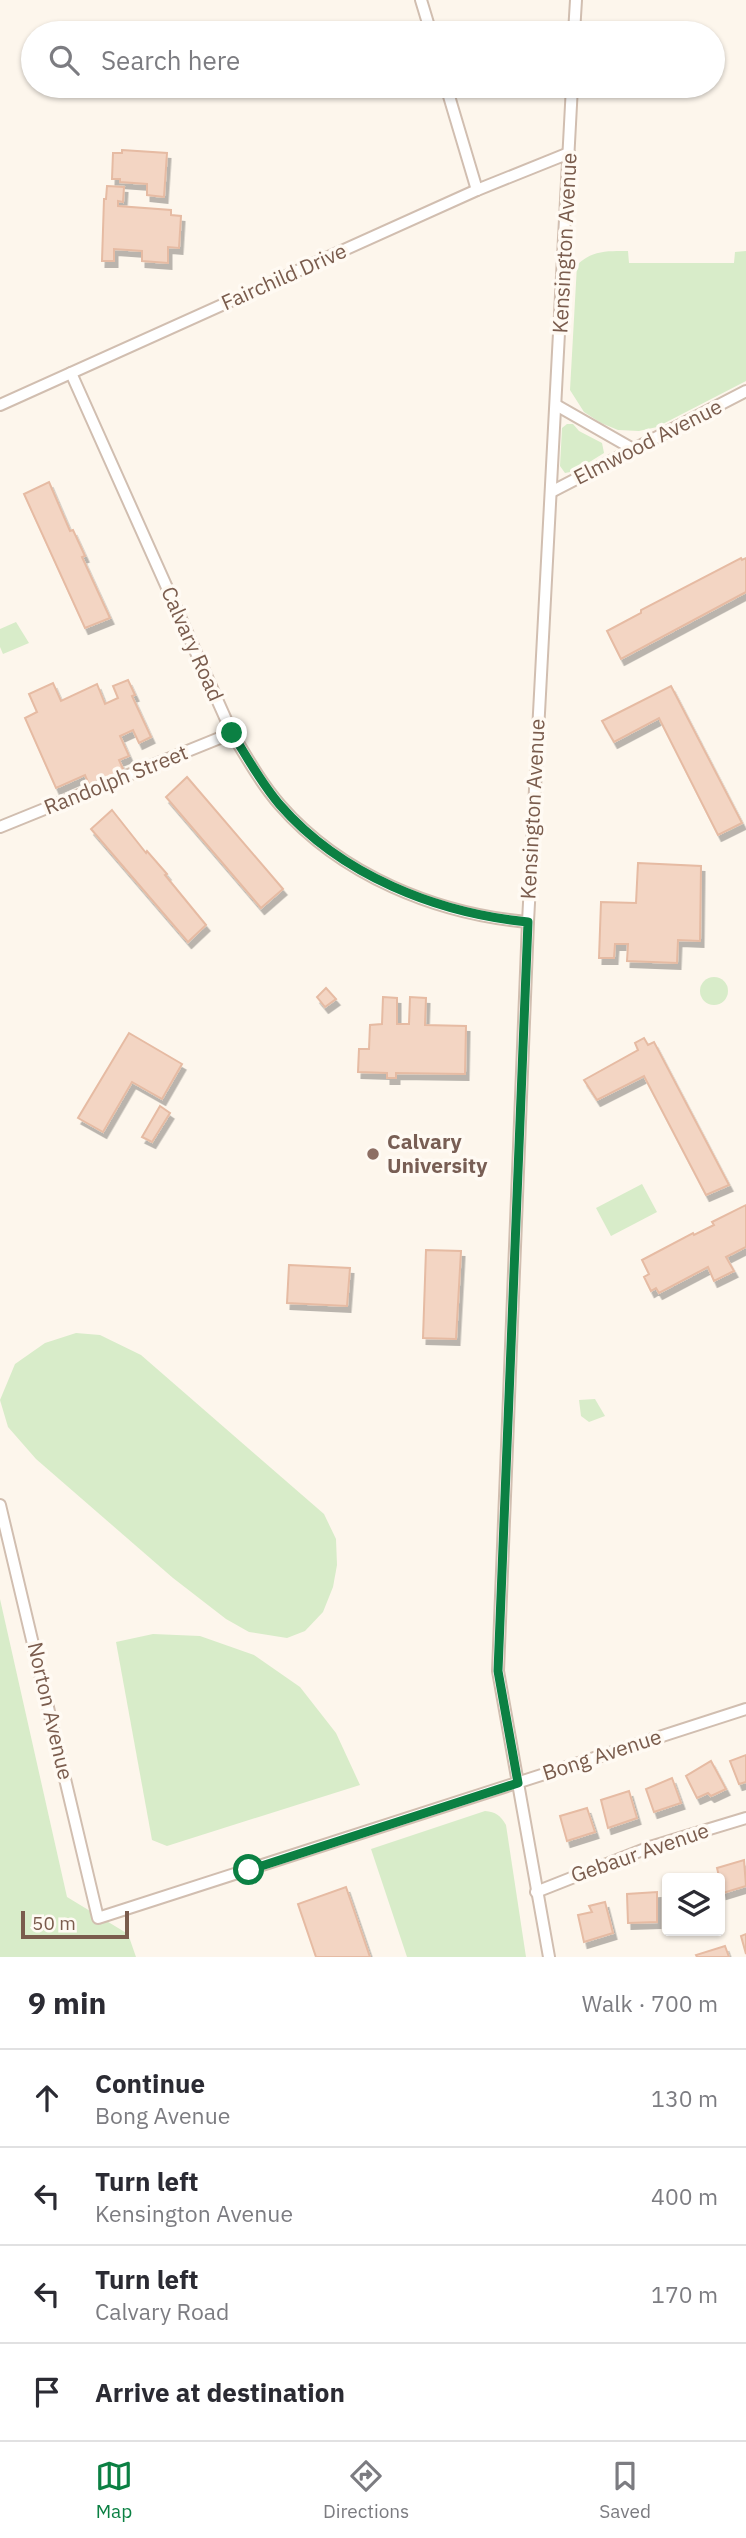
<!DOCTYPE html>
<meta charset="utf-8">
<style>
:root{--surface:#fff;--page:#f7f7f7;--text:#2b2b33;--muted:#7c7c81;--line:#e1e1e2;--accent:#0b8043}
body{margin:0;font-family:"IBM Plex Sans",sans-serif;background:var(--page);color:var(--text)}
.controls{position:absolute;right:21px;bottom:21px;display:grid;overflow:hidden;border-radius:7px;box-shadow:0 2px 5px #0004}
.controls button{width:63px;height:63px;display:grid;place-items:center;padding:0;border:0;border-bottom:2px solid var(--line);background:var(--surface);color:var(--text);font:35px sans-serif}
.scale{position:absolute;left:21px;bottom:18px;width:108px;box-sizing:border-box;padding-left:7px;border:4px solid #7a5c4d;border-top:0;font-size:19px;line-height:24px;white-space:nowrap;color:#7a5c4d;-webkit-text-stroke:5px #fffaf3;paint-order:stroke}
.stop{position:absolute;width:21px;height:21px;margin:-16px;border:5px solid #0b8043;border-radius:50%;background:#fff}
.stop.end{background:#0b8043;border-color:#fff;box-shadow:0 2px 7px #0008}
.list{margin:0;padding:0;list-style:none}
h2{display:flex;justify-content:space-between;align-items:center;height:91px;margin:0;padding:0 28px;font-size:30px}
h2 small{font-size:23px;font-weight:400;color:var(--muted)}
.list li{display:grid;grid-template-columns:46px 1fr auto;gap:21px;align-items:center;box-sizing:border-box;height:98px;padding:0 28px;border-top:2px solid var(--line)}
.list b{display:block;font-size:26px;white-space:nowrap}
.list p{margin:0;font-size:23px;white-space:nowrap;color:var(--muted)}
.list em{font-size:23px;font-style:normal;color:var(--muted)}
.icon{flex:none;width:38px;height:38px;fill:none;stroke:currentColor;stroke-width:2;stroke-linecap:round;stroke-linejoin:round}
.map{position:relative;flex:none;width:746px;height:1957px;overflow:hidden}
.search{position:absolute;background:var(--surface);box-shadow:0 2px 5px #0004;left:21px;right:21px;top:21px;height:77px;display:flex;align-items:center;gap:18px;box-sizing:border-box;padding:0 24px;border-radius:38px;color:var(--muted);font-size:26px}
.sheet{height:483px;background:var(--surface)}
nav{display:flex;justify-content:space-around;align-items:center;box-sizing:border-box;height:98px;border-top:2px solid var(--line);background:var(--surface);font-size:19px;color:var(--muted)}
nav a{display:grid;justify-items:center;gap:4px}
nav .on{color:var(--accent)}
.map>svg:first-child{display:block}
</style>
<div class="map">
<svg width="746" height="1957" viewBox="0 0 746 1957">
<defs>
<filter id="shadow"><feDropShadow dx="3.5" dy="6" stdDeviation="0" flood-color="#0004"/></filter>
</defs>
<rect width="100%" height="100%" fill="#fdf6ec"/>
<g fill="#d8ecc9">
<path d="M628,251L629,263H734L735,252L746,251V381L657,427L639,431L618,430L601,423L584,412L570,390L577,265C592,250 608,251 628,251Z"/>
<polygon points="567,424 573,424 579,431 602,443 604,453 575,471 565,473 560,466 562,428"/>
<polygon points="16,622 29,643 3,654 0,647 0,629"/>
<circle cx="714" cy="991" r="14"/>
<polygon points="642,1184 657,1212 611,1236 596,1208"/>
<polygon points="76,1333 100,1335 141,1355 324,1514 336,1539 337,1565 333,1587 323,1612 305,1631 287,1638 249,1632 226,1619 173,1578 36,1459 8,1427 0,1400 15,1364 45,1343"/>
<polygon points="595,1399 605,1416 589,1422 581,1416 579,1400"/>
<polygon points="0,1599 67,1897 128,1934 136,1957 0,1957"/>
<polygon points="153,1634 200,1636 254,1655 300,1687 336,1733 360,1785 167,1846 152,1840 116,1642"/>
<path d="M485,1811C496,1812 500,1815 506,1825L526,1957H407L371,1849Z"/>
</g>
<g fill="#f3d5c3" stroke="#e6bba3" stroke-width="2" filter="url(#shadow)">
<polygon points="122,150 167,153 164,197 147,195 147,184 120,182 120,179 112,179 113,153 122,153"/>
<polygon points="107,186 124,187 123,202 118,201 118,206 171,210 171,215 181,216 179,248 168,247 168,263 142,261 142,251 114,249 114,261 102,261 104,199 106,199"/>
<polygon points="49,482 70,531 73,530 85,556 82,557 110,618 85,628 24,494"/>
<polygon points="741,558 742,560 746,558 746,592 621,659 607,631 641,613 641,610"/>
<polygon points="128,680 135,695 132,696 151,737 139,743 133,730 120,736 129,756 119,760 124,771 90,787 85,775 56,788 25,718 37,712 29,694 53,683 61,701 97,684 105,704 118,698 113,686"/>
<polygon points="671,686 742,823 718,835 659,718 614,742 602,721"/>
<polygon points="187,777 283,889 261,908 166,797"/>
<polygon points="112,810 146,853 147,851 167,874 165,875 206,925 188,942 91,829"/>
<polygon points="638,863 701,866 700,941 678,940 677,963 627,961 628,944 615,944 614,958 599,958 601,902 636,903"/>
<polygon points="326,988 336,999 325,1007 317,997"/>
<polygon points="383,997 397,998 397,1024 409,1024 410,997 426,998 425,1025 466,1026 465,1074 396,1073 396,1078 387,1078 387,1073 358,1072 359,1049 369,1049 370,1025 382,1024"/>
<polygon points="129,1033 182,1064 162,1099 132,1082 103,1132 78,1118"/>
<polygon points="644,1038 648,1045 654,1042 729,1185 706,1195 644,1076 597,1100 584,1080 638,1050 635,1043"/>
<polygon points="160,1106 170,1113 152,1142 142,1137"/>
<polygon points="746,1205 746,1247 726,1257 734,1271 714,1281 708,1267 659,1293 656,1288 651,1291 644,1277 649,1274 642,1260 693,1233 694,1235 714,1225 712,1222"/>
<polygon points="426,1250 461,1251 456,1339 423,1338"/>
<polygon points="289,1265 350,1268 347,1306 287,1303"/>
<polygon points="746,1755 746,1782 739,1784 730,1761"/>
<polygon points="711,1761 726,1789 711,1796 708,1793 697,1798 686,1776"/>
<polygon points="672,1778 681,1803 654,1812 646,1789"/>
<polygon points="629,1791 637,1818 608,1828 601,1800"/>
<polygon points="587,1808 595,1832 567,1841 560,1816"/>
<polygon points="744,1860 746,1886 723,1893 717,1868"/>
<polygon points="346,1887 370,1957 316,1957 298,1904"/>
<polygon points="657,1892 657,1922 628,1923 627,1894"/>
<polygon points="605,1902 613,1933 584,1942 578,1915 592,1912 589,1906"/>
<polygon points="746,1934 746,1954 741,1936"/>
<polygon points="725,1946 729,1957 697,1957 696,1955"/>
</g>
<g fill="none" stroke-linecap="round" stroke-linejoin="round">
<g stroke="#d1beb0" stroke-width="14">
<g id="minor">
<polyline points="421,0 431,33"/>
<polyline points="574,33 576,0"/>
<polyline points="446,86 477,190"/>
<path d="M71,373L232,733C247,758 261,783 280,805C341,875 436,914 528,922"/>
<polyline points="0,405 477,190 569,153"/>
<polyline points="556,405 633,449"/>
<polyline points="551,492 746,391"/>
<polyline points="0,827 232,733"/>
<polyline points="0,1505 98,1918 746,1709"/>
<polyline points="536,1892 650,1847 746,1818"/>
<polyline points="549,1957 498,1671 528,922 572,86"/>
</g>
</g>
<use href="#minor" stroke="#fff" stroke-width="10"/>
</g>
<g fill="none" stroke-linecap="round" stroke-linejoin="round">
<path stroke="#0b8043" stroke-width="9" d="M232,733C247,757 261,783 280,805C341,875 436,913 528,922L498,1671L518,1783L249,1870"/>
</g>
<circle fill="#8d6e63" stroke="#fffaf3" stroke-width="2.5" cx="373" cy="1154" r="7"/>
<g text-anchor="middle" stroke-width="7" stroke-linejoin="round" paint-order="stroke">
<g font-size="21" fill="#7a5c4d" stroke="#fffaf3">
<text transform="translate(565 243) rotate(-87)" y="7">Kensington Avenue</text>
<text transform="translate(284 277) rotate(-24)" y="7">Fairchild Drive</text>
<text transform="translate(648 442) rotate(-27)" y="7">Elmwood Avenue</text>
<text transform="translate(192 644) rotate(66)" y="7">Calvary Road</text>
<text transform="translate(116 780) rotate(-22)" y="7">Randolph Street</text>
<text transform="translate(533 809) rotate(-87)" y="7">Kensington Avenue</text>
<text transform="translate(50 1711) rotate(77)" y="7">Norton Avenue</text>
<text transform="translate(602 1755) rotate(-18)" y="7">Bong Avenue</text>
<text transform="translate(640 1853) rotate(-19)" y="7">Gebaur Avenue</text>
</g>
<g font-size="21" font-weight="bold" fill="#785e54" stroke="#fffaf3" text-anchor="start">
<text x="387" y="1149">Calvary<tspan x="387" dy="24">University</tspan></text>
</g>
</g>
</svg>
<div class="controls">
<button><svg class="icon" aria-label="layers" viewBox="0 0 24 24"><path d="M12 4l9 5-9 5-9-5zM3 14l9 5 9-5"/></svg></button>
</div>
<div class="scale">50 m</div>
<div class="stop" style="left:249px;top:1870px"></div>
<div class="stop end" style="left:232px;top:733px"></div>
<div class="search"><svg class="icon" aria-label="search" viewBox="0 0 24 24"><circle cx="10" cy="10" r="6"/><path d="M15 15l6 6"/></svg>Search here</div>
</div>
<section class="sheet">
<h2>9 min<small>Walk · 700 m</small></h2>
<ul class="list">
<li><svg class="icon" aria-label="ahead" viewBox="0 0 24 24"><path d="M12 20V5M6 11l6-6 6 6"/></svg><div><b>Continue</b><p>Bong Avenue</p></div><em>130 m</em></li>
<li><svg class="icon" aria-label="left" viewBox="0 0 24 24"><path d="M17 20v-9H6M10 6l-5 5 5 5"/></svg><div><b>Turn left</b><p>Kensington Avenue</p></div><em>400 m</em></li>
<li><svg class="icon" aria-label="left" viewBox="0 0 24 24"><path d="M17 20v-9H6M10 6l-5 5 5 5"/></svg><div><b>Turn left</b><p>Calvary Road</p></div><em>170 m</em></li>
<li><svg class="icon" aria-label="arrive" viewBox="0 0 24 24"><path d="M6 21V4h12l-3 4 3 4H6"/></svg><div><b>Arrive at destination</b></div></li>
</ul>
</section>
<nav>
<a class="on"><svg class="icon" aria-label="map" viewBox="0 0 24 24"><path d="M3 6l6-2 6 2 6-2v14l-6 2-6-2-6 2zM9 4v14M15 6v14"/></svg>Map</a>
<a><svg class="icon" aria-label="directions" viewBox="0 0 24 24"><path d="M12 3l9 9-9 9-9-9zM9 14v-3h6M13 9l2 2-2 2"/></svg>Directions</a>
<a><svg class="icon" aria-label="saved" viewBox="0 0 24 24"><path d="M7 4h10v16l-5-4-5 4z"/></svg>Saved</a>
</nav>
